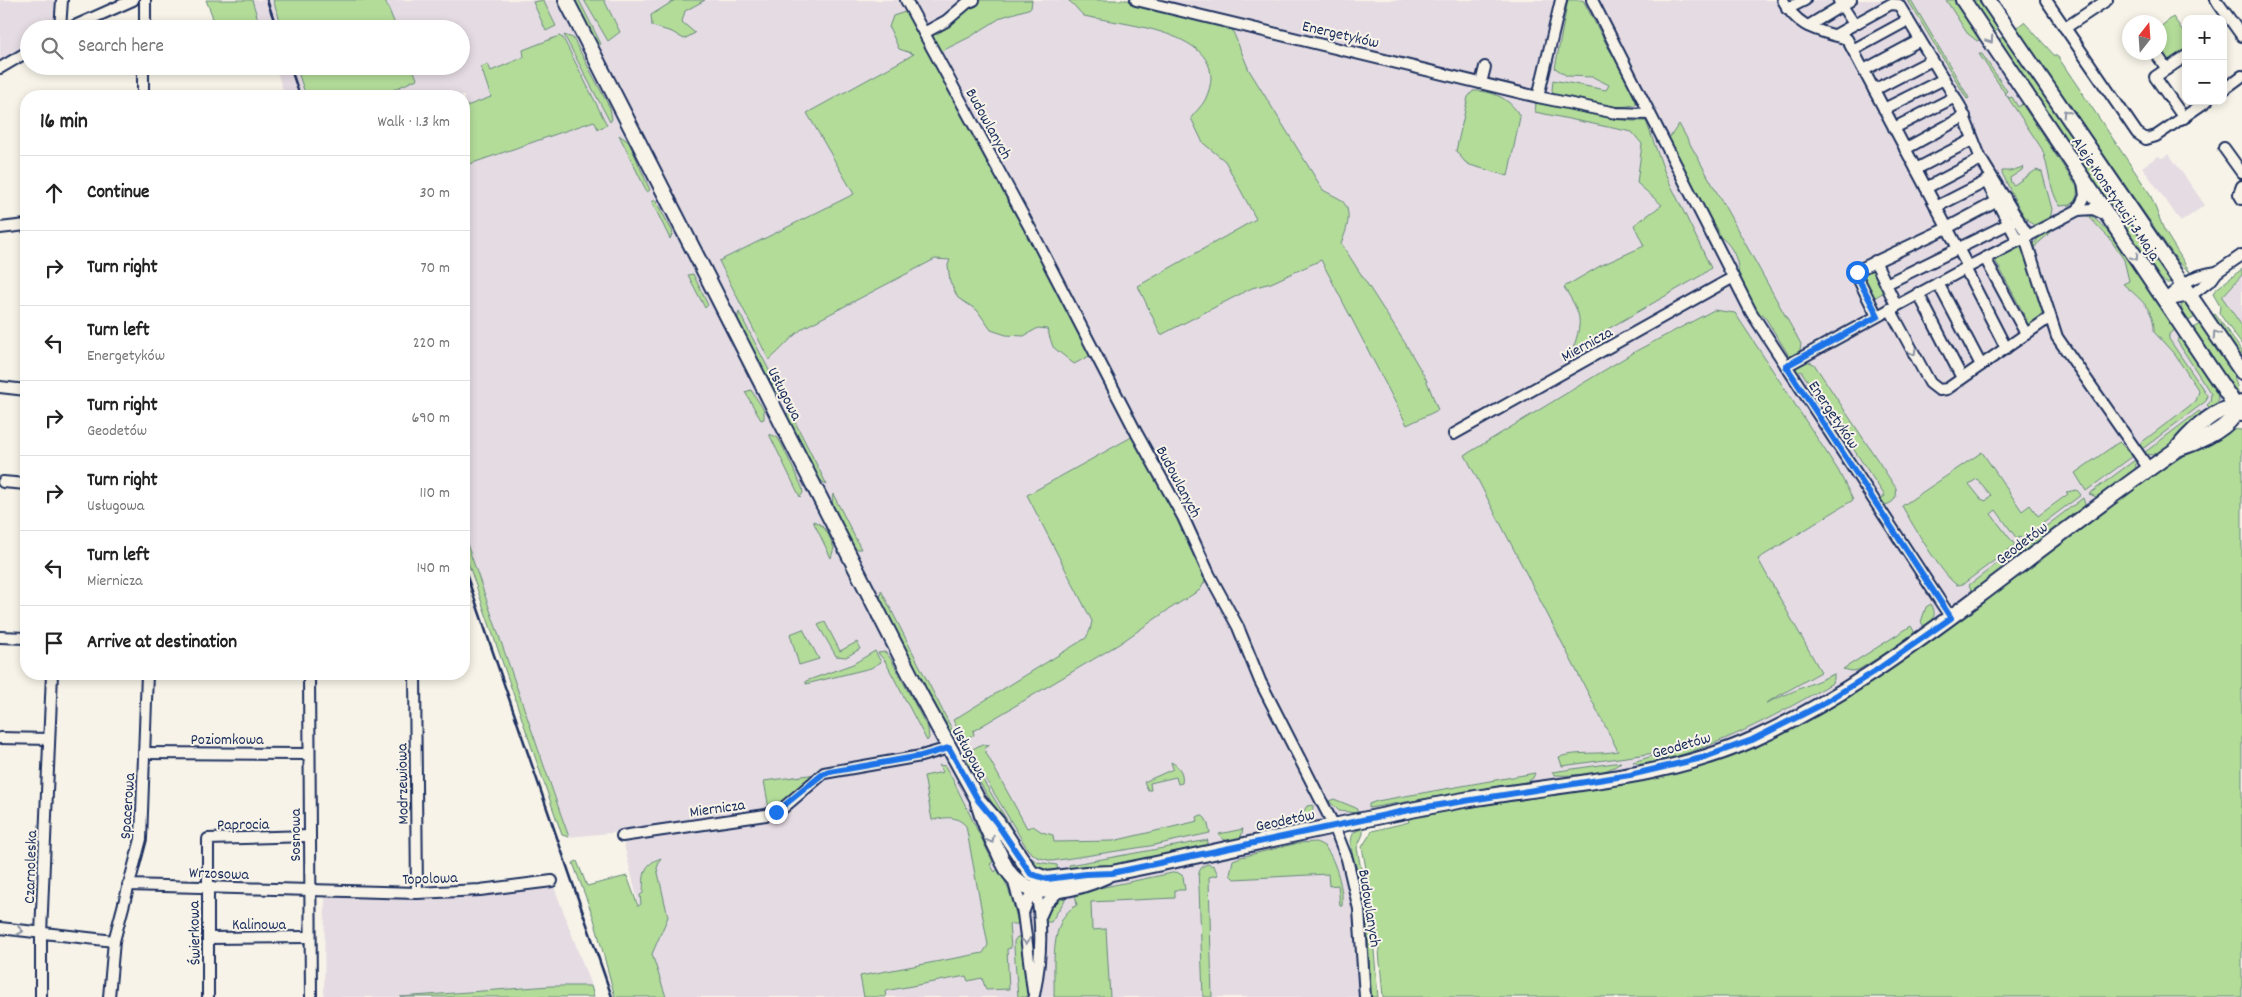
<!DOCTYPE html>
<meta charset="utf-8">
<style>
:root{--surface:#fff;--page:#f2f2f2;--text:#222;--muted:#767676;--line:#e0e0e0}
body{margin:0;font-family:Dekko,sans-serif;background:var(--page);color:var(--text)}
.controls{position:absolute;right:15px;top:15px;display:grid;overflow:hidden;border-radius:10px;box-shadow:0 2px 8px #0003}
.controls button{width:45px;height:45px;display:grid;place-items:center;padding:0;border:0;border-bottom:1px solid var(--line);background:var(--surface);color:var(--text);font:25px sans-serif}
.compass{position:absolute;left:2122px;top:15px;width:45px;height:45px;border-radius:50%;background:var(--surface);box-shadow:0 2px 8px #0003;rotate:17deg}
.stop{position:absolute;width:15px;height:15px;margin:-11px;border:4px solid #1a73e8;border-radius:50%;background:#fff}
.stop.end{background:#1a73e8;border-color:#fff;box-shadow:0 1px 5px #0008}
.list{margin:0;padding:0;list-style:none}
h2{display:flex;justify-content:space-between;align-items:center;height:65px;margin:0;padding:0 20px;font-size:21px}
h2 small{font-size:16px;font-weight:400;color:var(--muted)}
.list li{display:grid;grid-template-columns:32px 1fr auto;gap:15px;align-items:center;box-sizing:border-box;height:75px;padding:0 20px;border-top:1px solid var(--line)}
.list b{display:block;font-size:19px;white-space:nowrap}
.list p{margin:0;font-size:16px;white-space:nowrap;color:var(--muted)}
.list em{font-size:16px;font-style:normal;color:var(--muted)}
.icon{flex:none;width:28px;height:28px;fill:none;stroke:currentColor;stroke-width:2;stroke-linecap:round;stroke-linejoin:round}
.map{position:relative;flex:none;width:2242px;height:997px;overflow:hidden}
.search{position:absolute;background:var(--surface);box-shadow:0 2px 8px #0003;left:20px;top:20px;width:450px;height:55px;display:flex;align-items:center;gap:12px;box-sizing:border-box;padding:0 18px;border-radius:28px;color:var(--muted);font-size:19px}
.panel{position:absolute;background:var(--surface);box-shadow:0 2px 8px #0003;left:20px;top:90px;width:450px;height:590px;border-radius:20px}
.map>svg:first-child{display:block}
</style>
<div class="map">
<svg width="2242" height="997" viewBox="0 0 2242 997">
<rect width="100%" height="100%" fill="#f7f3e8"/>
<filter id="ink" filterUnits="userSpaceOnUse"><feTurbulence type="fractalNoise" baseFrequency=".02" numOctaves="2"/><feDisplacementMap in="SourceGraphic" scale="10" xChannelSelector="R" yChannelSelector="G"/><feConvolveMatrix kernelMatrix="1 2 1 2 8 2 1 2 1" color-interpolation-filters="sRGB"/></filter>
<g filter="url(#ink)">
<g fill="#e5dce3">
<polygon points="0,0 62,0 60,29 29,29 29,51 0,68"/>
<polygon points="252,0 273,0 283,29 261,29"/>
<polygon points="297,0 1963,0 2224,400 2221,408 1875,672 1702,758 1334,826 1359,909 1360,997 625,997 599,914 639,906 622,837 620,832 569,837 464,535 464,96 331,96 320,66 461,66 461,29 307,29"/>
<polygon points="275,66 296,66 306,96 285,96"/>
<polygon points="2169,154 2205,205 2181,222 2142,167 2158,156 2162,158"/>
<polygon points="2242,275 2242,326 2222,297"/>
<polygon points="552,881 591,986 551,986 400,997 324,997 325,891 366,893"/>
</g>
<g fill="#b3dc99" stroke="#67867c" fill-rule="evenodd">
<polygon points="206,0 252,0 261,29 214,29 212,15"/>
<polygon points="273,0 385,0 397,29 283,29"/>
<polygon points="543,0 556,26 546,31 533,2"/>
<polygon points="574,0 579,0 601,44 597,46"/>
<polygon points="584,0 604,0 620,32 608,41"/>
<polygon points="675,0 705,0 685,11 682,22 695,33 684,39 672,32 652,26 651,15"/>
<path d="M974,0H1032L1031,8L1002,17L970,37L936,54L1095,353L1074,364L1053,347L1047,329L1038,328L1024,336L1006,335L991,330L977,310L958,298L950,282L948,265L950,260L935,259L805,327C790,337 783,349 769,360L719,261L854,194L807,113L914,54L899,49L889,27L893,16L905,12L914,15L924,33Z"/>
<path d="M1068,0H1136L1229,22L1249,70L1323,190C1328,193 1335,196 1340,199C1354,209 1347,231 1341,243L1405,343L1426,379L1438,410L1407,425L1321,260L1271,283L1252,288L1161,335L1138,286L1256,219L1225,161L1203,143L1191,118C1195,112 1202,106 1205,100C1238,32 1125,25 1084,16C1078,11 1075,5 1068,0Z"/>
<path d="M1568,0H1583L1609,49L1620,64L1637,104C1613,112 1580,100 1555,96L1552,90L1553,80L1606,90L1609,85L1593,77L1567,76L1555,68Z"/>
<polygon points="1908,0 1911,0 1969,98 1967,99"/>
<polygon points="1946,0 1957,0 1982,39 1977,41 1967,33"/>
<polygon points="1969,0 1979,0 1999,29 1992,34"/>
<polygon points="2173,17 2186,35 2186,53 2173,62 2167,61 2160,50 2160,27"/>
<polygon points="2024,22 2054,55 2058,57 2150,194 2164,230 2190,272 2179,263 2016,28"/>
<polygon points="564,35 573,38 610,108 612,119 610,122"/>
<polygon points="559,36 563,38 607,125 598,129 594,121 464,166 464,107 491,97 481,67 488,64 491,71 524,57 523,50"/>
<path d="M2004,36L2170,278V283H2166L2161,279C2107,199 2050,121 1996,41Z"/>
<path d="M1979,54H1982L2007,91L2005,93L2009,98L2012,97L2018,107L2022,104L2077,187C2078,195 2077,199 2071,205L2060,206C2049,190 2049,167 2042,149Z"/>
<polygon points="296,66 412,66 417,79 380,96 306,96"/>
<path d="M1473,91C1493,90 1512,100 1520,117L1508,176L1470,165L1465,162L1456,151L1468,97Z"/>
<path d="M1536,103L1632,121H1646L1665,173L1711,268L1702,275L1573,349C1584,317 1580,314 1564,287L1600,266L1644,246L1634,225L1662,205L1637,183L1642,144L1632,132L1535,112Z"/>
<path d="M1679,124L1801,344L1799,356L1789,360L1783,358L1788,354L1763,314L1759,316L1738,281C1741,264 1732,240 1714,234L1661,140L1670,137Z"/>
<polygon points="619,135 629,142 650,190 647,192"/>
<path d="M2023,167L2022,170L2010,178L2011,183L2014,185L2036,170L2042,172L2052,209L2050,220C2047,221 2043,225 2039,226C2025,229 2008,184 2002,173V171H2010Z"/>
<polygon points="655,200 673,232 670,239 652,202"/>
<path d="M2086,214C2107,219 2163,307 2177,329L2169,334V339L2207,395L2206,401L2141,450L2138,445L2196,401L2199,391L2175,355L2154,332C2155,309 2139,298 2123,284L2129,281L2124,260L2110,239Z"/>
<polygon points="2057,227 2036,245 2035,253 2050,303 2055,310 2049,318 2026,334 2020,324 2027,320 1992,254 2025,238 2032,247 2039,237"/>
<polygon points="1873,269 1886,291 1874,298 1863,277 1866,272"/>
<polygon points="2242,269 2242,275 2222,297 2242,326 2242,345 2219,313 2220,306 2213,294 2215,290"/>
<polygon points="693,274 708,305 705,308 688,275"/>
<polygon points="2185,300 2197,316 2185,323 2181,306"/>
<path d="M1714,310L1735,313L1838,470L1853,500L1758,559L1821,672L1766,703L1834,674V679L1831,684C1780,713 1730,741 1674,757C1661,761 1645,768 1633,762L1669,751L1562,766L1559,757C1578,751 1599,755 1618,751L1465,455L1636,351Z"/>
<polygon points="739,312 783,397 774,391 737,321"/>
<polygon points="2215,314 2242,351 2242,363 2211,317"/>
<path d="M2201,323C2215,342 2242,378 2238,402L2190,330Z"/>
<polygon points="2181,335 2217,389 2218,402 2213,412 2207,405 2210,402 2211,394 2177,341"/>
<path d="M1804,360L1814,364L1896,488C1898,497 1894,503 1885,505L1878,501L1885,496L1801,371L1794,375L1795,367Z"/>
<polygon points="751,390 764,410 764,419 761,420 745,392"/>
<polygon points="789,410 827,485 816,477 788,424 787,416"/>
<polygon points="2199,411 2206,417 2158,454 2151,455 2144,453"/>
<path d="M2229,429L2242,430V997H1383L1377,928L1362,847L1372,831L1409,822L1408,818C1541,792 1679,790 1801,725C1929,657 2032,552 2154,475C2178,460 2203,441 2229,429Z"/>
<polygon points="769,434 777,437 781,443 802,487 803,493 800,497"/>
<polygon points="1137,434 1209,574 1200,590 1168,610 1119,644 973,731 974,735 963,739 953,720 1086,638 1090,630 1092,621 1027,495"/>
<polygon points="2119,442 2133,456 2086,491 2075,473"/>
<path d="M1982,452L2022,511L2030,505L2038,516L2068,494L2066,492L2077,490L2081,495L2022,539L2020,537L2017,539L1996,510L1991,514L2015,545L1963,584L1957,585C1943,577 1911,522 1902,506ZM1977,479L1991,495L1986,501L1981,499L1969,484Z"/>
<polygon points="2135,460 2136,467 2131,475 2099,498 2089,494"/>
<path d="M833,494L861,549H856C845,536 829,512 833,494Z"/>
<polygon points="2083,498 2085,504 2083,510 1973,593 1969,585"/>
<path d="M813,521C826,525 829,536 834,548L831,558Z"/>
<polygon points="464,535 559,809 569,837 562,835 464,551"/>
<polygon points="881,590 956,737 950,732 927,692 880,601"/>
<path d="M1931,604C1937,613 1934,621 1925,628L1921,622L1926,607Z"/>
<polygon points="825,622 840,651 857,642 860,649 846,657 836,656 818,625"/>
<polygon points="1911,626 1916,635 1858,670 1852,671 1843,669"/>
<polygon points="803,629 819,659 799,665 790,634"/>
<polygon points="875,651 881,662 871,668 806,684 806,681 853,664"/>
<polygon points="885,652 891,659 928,729 929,738 927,741 885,661 878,653"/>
<path d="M982,744L990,745L984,749L1027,828L1033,826L1042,832L1053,835L1054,842L1113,841L1198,821L1197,817L1201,815C1208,818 1208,826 1210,833L1150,846L1052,861L1037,857L1028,850L969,751Z"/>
<polygon points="967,753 1020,842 1017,844 968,763"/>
<path d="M1171,762C1179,766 1184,773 1182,783L1178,784L1176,777L1150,783L1151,790H1148L1144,782L1173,769Z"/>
<path d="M1621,762C1609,775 1571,776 1554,775L1552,772Z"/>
<path d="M939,765L945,766L952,778L993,862L990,864L995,872L998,869C1009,886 1014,904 1018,924H1009L1011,948L1007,949L1009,989L986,990L982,978L968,981L966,976L885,991L886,997H864L860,976L983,953L988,945L966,826C955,814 945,818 932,820L924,776L943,772Z"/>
<polygon points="824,773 770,814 764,781"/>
<polygon points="1535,773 1533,778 1527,782 1369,808 1369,804 1377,801"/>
<polygon points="1334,799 1356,808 1358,813 1339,811 1329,801"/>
<path d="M1313,805C1313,816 1309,821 1300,825L1298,820L1307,806Z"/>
<path d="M1363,828V834L1357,848L1372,927L1378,997H1370C1369,956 1369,916 1359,877C1356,862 1346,846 1354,832Z"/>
<path d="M1243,829L1241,837C1233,842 1224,843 1219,834Z"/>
<polygon points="1208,840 1206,846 1111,866 1069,871 1069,865"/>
<path d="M1316,842C1320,844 1324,845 1326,848C1336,862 1344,890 1342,906H1340L1338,885L1329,886L1328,874L1234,879L1230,875L1233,860L1241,857L1298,843Z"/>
<path d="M1023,852L1037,862L1057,865L1058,872C1041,874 1032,866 1023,852Z"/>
<path d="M661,858L657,868L668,917L652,954L666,997H615L594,919L573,863L577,861L587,886L627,876L638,906L641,904L640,895L643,893C644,874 642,865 661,858Z"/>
<path d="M1207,864L1214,866L1218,875L1209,877L1212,997H1203L1199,887C1198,877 1197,868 1207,864Z"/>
<path d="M1177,872L1183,876L1185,890H1175V898L1091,902L1092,930L1106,929L1110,997H1054C1055,969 1048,919 1077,905L1075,893Z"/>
<path d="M1064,894L1065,900L1051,922H1046C1048,910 1053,901 1064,894Z"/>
<polygon points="1017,937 1023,937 1027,997 1018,997 1014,948 1014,941"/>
<polygon points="551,986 591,986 594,997 400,997"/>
</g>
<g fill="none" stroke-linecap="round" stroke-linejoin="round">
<g stroke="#1b2f5e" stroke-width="14">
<g id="street">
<polyline points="906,0 1037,241 1137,434 1183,517 1209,574 1238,627 1260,681 1334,826 1347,859 1359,909 1365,997"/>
<polyline points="1136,0 1538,97 1616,113 1649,114"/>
<polyline points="1592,0 1751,312 1951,618"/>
<path d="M1783,0C1798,29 1818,30 1847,39L1968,267"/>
<polyline points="2046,0 2137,133 2146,139 2156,136 2207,101"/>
<polyline points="2216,0 2242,36"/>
<polyline points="1839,1 1854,24"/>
<polyline points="1787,9 1805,0"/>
<polyline points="1808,26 1851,0"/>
<polyline points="2065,28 2107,0"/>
<polyline points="60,29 62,0"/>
<polyline points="68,29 133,0"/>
<polyline points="145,29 145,0"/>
<polyline points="924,33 946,21 967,3 974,0"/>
<polyline points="1835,35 1891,4 1899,5 1960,106 1981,159 2028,236"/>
<polyline points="1853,50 1908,20"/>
<polyline points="2155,52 2167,69"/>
<polyline points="0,68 29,51"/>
<polyline points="1864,70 1920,40"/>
<polyline points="1481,83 1485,67"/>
<polyline points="1874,90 1932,60"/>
<polyline points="2223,90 2242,76"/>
<polyline points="143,96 143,66"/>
<polyline points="1538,97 1561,0"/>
<polyline points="1884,109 1944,79"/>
<polyline points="2184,118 2155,77 2186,56"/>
<polyline points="1894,128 1955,97"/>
<polyline points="2224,148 2242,173"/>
<polyline points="1905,149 1965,116"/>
<polyline points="1916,169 1972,140"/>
<polyline points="1986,181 2018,241"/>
<polyline points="2242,186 2239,194 2242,199"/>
<polyline points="1926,188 1981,159"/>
<polyline points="1936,207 1991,179"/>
<polyline points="2078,210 2085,196 2083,181"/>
<polyline points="0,228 26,225"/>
<polyline points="2025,238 2057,337 2149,469"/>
<polyline points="1985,258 2026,334"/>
<polyline points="1875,261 1896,305"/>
<polyline points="1965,268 2006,348"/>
<polyline points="1938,283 1981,365"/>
<polyline points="1886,284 2018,219"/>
<polyline points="1918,293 1962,378"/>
<polyline points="2164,301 2190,296 2212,279 2217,272 2242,255"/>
<path d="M2164,301C2182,284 2192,275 2217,272"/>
<polyline points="1890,309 1930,383 1939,390 1947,389 2049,318"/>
<polyline points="1877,316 1857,276 1858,270 1947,228 2005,197"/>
<polyline points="1786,366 1968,267 2078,210 2093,209 2106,215"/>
<polyline points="0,387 26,390"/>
<polyline points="1454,434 1732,278"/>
<polyline points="3,482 26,484"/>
<polyline points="0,637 26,638"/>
<polyline points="309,674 311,997"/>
<polyline points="415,674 417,893"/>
<polyline points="0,738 49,739"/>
<polyline points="144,753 309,754"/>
<polyline points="622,836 766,815 783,808 824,773 921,756 949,748"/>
<polyline points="1012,876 1023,913 1033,991"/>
<polyline points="128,885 417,893 480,890 552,881"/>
<polyline points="1023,913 1028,900 1039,886"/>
<polyline points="1041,915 1046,904 1060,890"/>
<polyline points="0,928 114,941"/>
<polyline points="208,938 310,937"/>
<path d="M1034,995C1042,957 1043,923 1035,885"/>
<polyline points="41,997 41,934 52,674"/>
<polyline points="109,997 114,941 141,839 147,674"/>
<polyline points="208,997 208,839 309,836"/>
</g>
</g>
<g stroke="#1b2f5e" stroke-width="18">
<g id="secondary">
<path d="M566,0L920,694L978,800L997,822L1031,873L1047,879L1086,874L1112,873C1230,850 1346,821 1464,800C1562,783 1664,780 1756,738C1837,701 1908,649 1979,596C2044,547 2110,496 2177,449C2187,436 2210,413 2226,409C2231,408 2237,409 2242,409"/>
<polyline points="1963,0 2241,414"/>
<polyline points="1988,0 2242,372"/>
<path d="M2177,449C2194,444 2222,432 2233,417C2236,413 2238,408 2241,403"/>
<path d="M978,803C983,821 990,836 999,853C1002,860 1006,870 1012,876C1035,902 1080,888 1106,876"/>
</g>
</g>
<use href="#street" stroke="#f7f3e8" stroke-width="10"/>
<use href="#secondary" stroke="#f7f3e8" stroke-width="14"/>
<g stroke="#1b2f5e" stroke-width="2.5">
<polyline points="267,0 277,29"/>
<polyline points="290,66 300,96"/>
<polyline points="464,568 612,997"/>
</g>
</g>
<defs><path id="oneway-chevron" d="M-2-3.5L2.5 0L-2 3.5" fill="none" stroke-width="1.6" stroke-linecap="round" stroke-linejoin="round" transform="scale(1.25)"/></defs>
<g stroke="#8991a3">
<use href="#oneway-chevron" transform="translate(1990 40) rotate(56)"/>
<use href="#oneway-chevron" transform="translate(2066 113) rotate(-124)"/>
<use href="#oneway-chevron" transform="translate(2135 257) rotate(56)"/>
<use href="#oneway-chevron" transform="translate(2216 334) rotate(-124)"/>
<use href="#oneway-chevron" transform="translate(1913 352) rotate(61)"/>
<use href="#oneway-chevron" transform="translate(991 840) rotate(62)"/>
<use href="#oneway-chevron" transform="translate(20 931) rotate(8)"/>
<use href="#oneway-chevron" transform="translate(1026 941) rotate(85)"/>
</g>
</g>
<g fill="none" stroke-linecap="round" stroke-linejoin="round" filter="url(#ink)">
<polyline stroke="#1a73e8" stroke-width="6" points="776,812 824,773 921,756 949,748 978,800 996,822 1031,874 1047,879 1086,874 1112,873 1414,809 1630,775 1702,758 1752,740 1819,706 1874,672 1951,618 1786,366 1878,316 1857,276 1857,272"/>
</g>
<g text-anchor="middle" stroke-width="4" stroke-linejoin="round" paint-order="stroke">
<g font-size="16" fill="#1b2f5e" stroke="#f7f3e8">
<text transform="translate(1341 33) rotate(13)" y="6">Energetyków</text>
<text transform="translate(990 123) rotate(61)" y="6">Budowlanych</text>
<text transform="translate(2117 198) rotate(56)" y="6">Aleje Konstytucji 3 Maja</text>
<text transform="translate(1586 343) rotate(-29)" y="6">Miernicza</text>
<text transform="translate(786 393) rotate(63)" y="6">Usługowa</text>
<text transform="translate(1835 414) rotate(56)" y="6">Energetyków</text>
<text transform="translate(1180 481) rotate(62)" y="6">Budowlanych</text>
<text transform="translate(2021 542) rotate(-37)" y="6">Geodetów</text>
<text x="227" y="744">Poziomkowa</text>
<text transform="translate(1681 744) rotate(-16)" y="6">Geodetów</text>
<text transform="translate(971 752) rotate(61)" y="6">Usługowa</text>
<text transform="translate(401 784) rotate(-91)" y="6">Modrzewiowa</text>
<text transform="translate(126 806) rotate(-86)" y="6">Spacerowa</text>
<text transform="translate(717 807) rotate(-8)" y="6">Miernicza</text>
<text transform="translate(1285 819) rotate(-12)" y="6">Geodetów</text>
<text transform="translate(243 823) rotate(-1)" y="6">Paprocia</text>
<text transform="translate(294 835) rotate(-90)" y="6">Sosnowa</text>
<text transform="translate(29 867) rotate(-88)" y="6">Czarnoleska</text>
<text transform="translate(219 872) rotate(2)" y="6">Wrzosowa</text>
<text transform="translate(430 877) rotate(-2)" y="6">Topolowa</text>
<text transform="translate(1371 908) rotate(81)" y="6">Budowlanych</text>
<text x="259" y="929">Kalinowa</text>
<text transform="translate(193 933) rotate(-91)" y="6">Świerkowa</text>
</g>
</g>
</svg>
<div class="controls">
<button>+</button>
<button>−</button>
</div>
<svg class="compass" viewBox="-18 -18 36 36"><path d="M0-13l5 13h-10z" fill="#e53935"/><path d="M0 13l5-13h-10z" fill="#767676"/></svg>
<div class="stop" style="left:1857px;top:272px"></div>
<div class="stop end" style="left:776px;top:812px"></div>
<div class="search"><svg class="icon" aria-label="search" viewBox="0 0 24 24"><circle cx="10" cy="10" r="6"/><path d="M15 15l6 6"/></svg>Search here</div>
<section class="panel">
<h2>16 min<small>Walk · 1.3 km</small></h2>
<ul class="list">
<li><svg class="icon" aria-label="ahead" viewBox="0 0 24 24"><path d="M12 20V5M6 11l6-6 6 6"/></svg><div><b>Continue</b></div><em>30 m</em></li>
<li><svg class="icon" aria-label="right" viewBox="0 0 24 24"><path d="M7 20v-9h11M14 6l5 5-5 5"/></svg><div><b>Turn right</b></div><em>70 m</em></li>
<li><svg class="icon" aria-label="left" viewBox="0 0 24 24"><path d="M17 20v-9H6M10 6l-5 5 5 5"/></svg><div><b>Turn left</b><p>Energetyków</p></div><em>220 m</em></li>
<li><svg class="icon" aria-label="right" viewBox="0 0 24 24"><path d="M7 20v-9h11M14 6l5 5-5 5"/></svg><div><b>Turn right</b><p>Geodetów</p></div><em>690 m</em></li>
<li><svg class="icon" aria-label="right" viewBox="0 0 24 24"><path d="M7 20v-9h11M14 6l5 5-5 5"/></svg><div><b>Turn right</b><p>Usługowa</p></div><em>110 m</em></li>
<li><svg class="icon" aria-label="left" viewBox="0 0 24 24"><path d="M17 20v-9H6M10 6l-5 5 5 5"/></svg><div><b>Turn left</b><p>Miernicza</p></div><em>140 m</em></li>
<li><svg class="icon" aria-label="arrive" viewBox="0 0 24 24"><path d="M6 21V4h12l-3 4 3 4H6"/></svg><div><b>Arrive at destination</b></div></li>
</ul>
</section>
</div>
